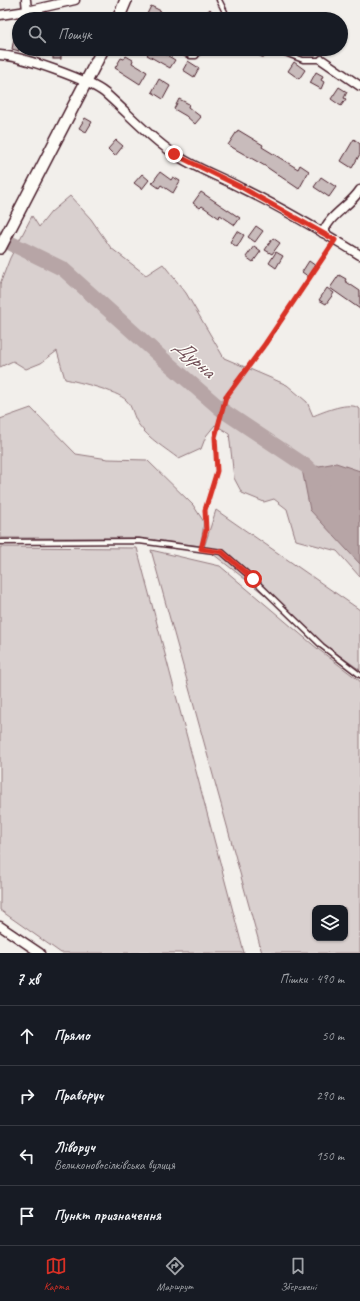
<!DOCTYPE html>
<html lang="uk">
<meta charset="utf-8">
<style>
:root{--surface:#171b24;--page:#20242c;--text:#f1f3f6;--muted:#9ea1a6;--line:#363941;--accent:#d93025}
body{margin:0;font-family:Caveat,sans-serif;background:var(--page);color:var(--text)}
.controls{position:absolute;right:12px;bottom:12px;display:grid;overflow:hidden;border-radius:8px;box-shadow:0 1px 3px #0004}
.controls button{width:36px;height:36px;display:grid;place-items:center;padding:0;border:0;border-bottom:1px solid var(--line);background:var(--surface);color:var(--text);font:20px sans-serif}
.stop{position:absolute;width:12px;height:12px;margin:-9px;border:3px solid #d93025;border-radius:50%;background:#fff}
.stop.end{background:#d93025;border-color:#fff;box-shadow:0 1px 4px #0008}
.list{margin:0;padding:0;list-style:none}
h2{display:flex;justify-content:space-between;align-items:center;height:52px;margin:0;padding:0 16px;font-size:17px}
h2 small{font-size:13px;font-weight:400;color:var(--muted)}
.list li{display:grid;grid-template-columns:26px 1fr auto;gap:12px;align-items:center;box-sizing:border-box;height:60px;padding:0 16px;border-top:1px solid var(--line)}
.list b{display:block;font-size:15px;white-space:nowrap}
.list p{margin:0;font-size:13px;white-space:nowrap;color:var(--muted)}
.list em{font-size:13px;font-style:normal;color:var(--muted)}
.icon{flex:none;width:22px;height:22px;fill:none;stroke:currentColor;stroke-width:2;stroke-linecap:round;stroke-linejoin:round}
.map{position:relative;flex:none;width:360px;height:953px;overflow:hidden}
.search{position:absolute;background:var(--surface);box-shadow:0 1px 3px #0004;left:12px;right:12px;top:12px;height:44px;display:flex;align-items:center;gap:10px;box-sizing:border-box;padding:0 14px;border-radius:22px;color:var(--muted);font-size:15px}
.sheet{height:292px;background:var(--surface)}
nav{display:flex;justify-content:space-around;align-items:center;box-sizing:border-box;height:56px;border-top:1px solid var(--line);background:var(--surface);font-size:11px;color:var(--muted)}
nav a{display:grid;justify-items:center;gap:2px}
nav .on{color:var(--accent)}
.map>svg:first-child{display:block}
</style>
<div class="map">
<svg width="360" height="953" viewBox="0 0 360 953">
<rect width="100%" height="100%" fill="#f2efeb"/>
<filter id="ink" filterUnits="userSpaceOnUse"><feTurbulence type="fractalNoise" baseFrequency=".025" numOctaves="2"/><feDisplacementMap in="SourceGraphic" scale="8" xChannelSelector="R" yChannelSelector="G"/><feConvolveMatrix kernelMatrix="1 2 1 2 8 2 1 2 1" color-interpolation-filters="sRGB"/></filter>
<g filter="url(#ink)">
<g fill="#d9d0cf" stroke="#92787d" fill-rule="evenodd">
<path d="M70,196L91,219L111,248L146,275L163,264L186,293L224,358L287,385L307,402L313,416C323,412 350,400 360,409V577L337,551L296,540L287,509L274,499L264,502L242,493L234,478L229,433L215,425L206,436L201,449L179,459C165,448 149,439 139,425C133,417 133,407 126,400C117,391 79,382 65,379L57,351L41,363L26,369L13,361L0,367V284L10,258L32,216L39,227L51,212Z"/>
<polygon points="31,408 76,454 108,459 147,460 193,505 204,522 201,546 138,538 0,538 0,419"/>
<polygon points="216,510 360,610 360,670 322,643 310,630 204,547"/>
<polygon points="0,547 137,548 244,953 61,953 0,910"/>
<path d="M151,550L220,566L318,649L360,681V953H262ZM315,908H345V938H315Z"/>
</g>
<polygon fill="#b7a5a6" stroke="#8b6f75" points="336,463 360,471 360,564 310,510 302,469"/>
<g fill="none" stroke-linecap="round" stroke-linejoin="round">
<polyline stroke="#b7a5a6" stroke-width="15" points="0,238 63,269 162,358 222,410 306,466 323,482"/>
</g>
<g fill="#c8bbbb" stroke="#4a1f2b">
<polygon points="151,6 161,11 157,19 146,16"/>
<polygon points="210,9 220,19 206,19 202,16"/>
<polygon points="16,28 19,28 19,51 12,49"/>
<rect x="53" y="49" width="8" height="10"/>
<polygon points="151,49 161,49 160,51 175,60 170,68 147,55"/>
<polygon points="126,56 133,60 132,63 147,72 140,84 115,68 121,58 124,59"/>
<polygon points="188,61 199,68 194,77 183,70"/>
<polygon points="294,62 305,70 299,79 288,71"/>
<polygon points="316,72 323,76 321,80 324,82 321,89 310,83"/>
<polygon points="159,79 170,86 163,99 152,92"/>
<polygon points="339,87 347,92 344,98 346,99 341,106 331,99"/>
<polygon points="179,99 189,104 188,107 201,117 195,124 186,116 174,109"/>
<polygon points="85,118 92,122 86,132 79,128"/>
<polygon points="238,130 263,145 262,147 298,169 300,165 309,171 299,189 265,166 228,145"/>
<polygon points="354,139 360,144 360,154 352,168 341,161"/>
<polygon points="116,140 123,146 115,156 108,149"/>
<polygon points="160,172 171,180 173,177 180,181 173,193 161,185 159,188 152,183"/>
<polygon points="142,174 149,180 142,189 134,183"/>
<polygon points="321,177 336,187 329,197 314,187"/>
<polygon points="201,192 240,218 235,225 220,215 219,218 202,206 200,208 193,203"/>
<polygon points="256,226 263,231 255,242 248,237"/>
<polygon points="237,231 244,235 237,247 230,242"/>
<polygon points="273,238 280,243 272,254 265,250"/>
<polygon points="254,246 261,251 253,262 246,257"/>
<polygon points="276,252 283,256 276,268 269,263"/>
<polygon points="309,261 316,266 309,277 302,272"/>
<polygon points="339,275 346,279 345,281 360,291 360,309 330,288"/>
<polygon points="327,288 334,293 326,304 319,300"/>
</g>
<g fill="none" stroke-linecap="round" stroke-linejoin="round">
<g stroke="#4a1f2b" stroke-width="7">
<g id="lane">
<polyline points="219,0 225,12 224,19"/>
<polyline points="177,49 190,56 196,56 200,49"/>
<polyline points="252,49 263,54 280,51 303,60 322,60"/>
<polyline points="0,542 139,541 222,552 253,579 322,646 360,675"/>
</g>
</g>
<g stroke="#4a1f2b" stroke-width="11">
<g id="street">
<polyline points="26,0 27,11"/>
<polyline points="0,15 27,11 75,0"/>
<path d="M0,55C21,56 89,80 105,93C128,113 148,136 173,153C194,168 219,176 241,188C282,208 321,231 360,255"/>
<polyline points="322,60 360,86"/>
<path d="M323,233C329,215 350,206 360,190"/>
<polyline points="0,926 40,953"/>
</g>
</g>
<g stroke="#4a1f2b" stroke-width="14">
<g id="secondary">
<polyline points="118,19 126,0"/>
<polyline points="0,248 103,49"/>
</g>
</g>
<polyline stroke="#4a1f2b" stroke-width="1.5" stroke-dasharray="4 3" stroke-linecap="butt" points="203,544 206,530 205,510 217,471 215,437 225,397 265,345 331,246"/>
<use href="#lane" stroke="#fdfcf7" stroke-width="4"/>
<use href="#street" stroke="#fdfcf7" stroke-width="8"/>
<use href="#secondary" stroke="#fdfcf7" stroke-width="11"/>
</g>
</g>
<g fill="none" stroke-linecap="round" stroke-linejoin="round" filter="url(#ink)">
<polyline stroke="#d93025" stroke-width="5" points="174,154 241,187 335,240 265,344 226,397 215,437 217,471 205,510 206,530 201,549 222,552 253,579"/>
</g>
<g text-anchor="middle" stroke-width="3" stroke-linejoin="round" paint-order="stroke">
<g font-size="21" font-style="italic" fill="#704e56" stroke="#fdfcf7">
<text transform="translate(195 358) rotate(42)" y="7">Дурна</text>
</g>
</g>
</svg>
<div class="controls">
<button><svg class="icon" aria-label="layers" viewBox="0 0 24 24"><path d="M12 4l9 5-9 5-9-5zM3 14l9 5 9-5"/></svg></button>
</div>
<div class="stop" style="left:253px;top:579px"></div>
<div class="stop end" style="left:174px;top:154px"></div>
<div class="search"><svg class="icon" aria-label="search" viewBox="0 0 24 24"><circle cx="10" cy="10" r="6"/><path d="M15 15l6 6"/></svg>Пошук</div>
</div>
<section class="sheet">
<h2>7 хв<small>Пішки · 490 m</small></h2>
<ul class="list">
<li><svg class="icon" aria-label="ahead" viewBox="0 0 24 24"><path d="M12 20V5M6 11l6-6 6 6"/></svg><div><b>Прямо</b></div><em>50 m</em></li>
<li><svg class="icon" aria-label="right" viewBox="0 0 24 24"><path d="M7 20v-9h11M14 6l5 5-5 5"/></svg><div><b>Праворуч</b></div><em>290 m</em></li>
<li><svg class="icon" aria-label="left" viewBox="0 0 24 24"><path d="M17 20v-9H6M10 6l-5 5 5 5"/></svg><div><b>Ліворуч</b><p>Великоновосілківська вулиця</p></div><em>150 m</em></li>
<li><svg class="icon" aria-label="arrive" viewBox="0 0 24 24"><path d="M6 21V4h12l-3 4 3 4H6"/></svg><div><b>Пункт призначення</b></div></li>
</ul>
</section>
<nav>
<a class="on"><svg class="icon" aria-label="map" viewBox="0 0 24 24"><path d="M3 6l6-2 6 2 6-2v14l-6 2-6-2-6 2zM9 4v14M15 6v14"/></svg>Карта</a>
<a><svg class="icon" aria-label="directions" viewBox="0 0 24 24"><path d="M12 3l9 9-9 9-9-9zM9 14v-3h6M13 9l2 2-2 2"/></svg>Маршрут</a>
<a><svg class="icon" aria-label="saved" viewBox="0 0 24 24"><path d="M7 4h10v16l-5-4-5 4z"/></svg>Збережені</a>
</nav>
